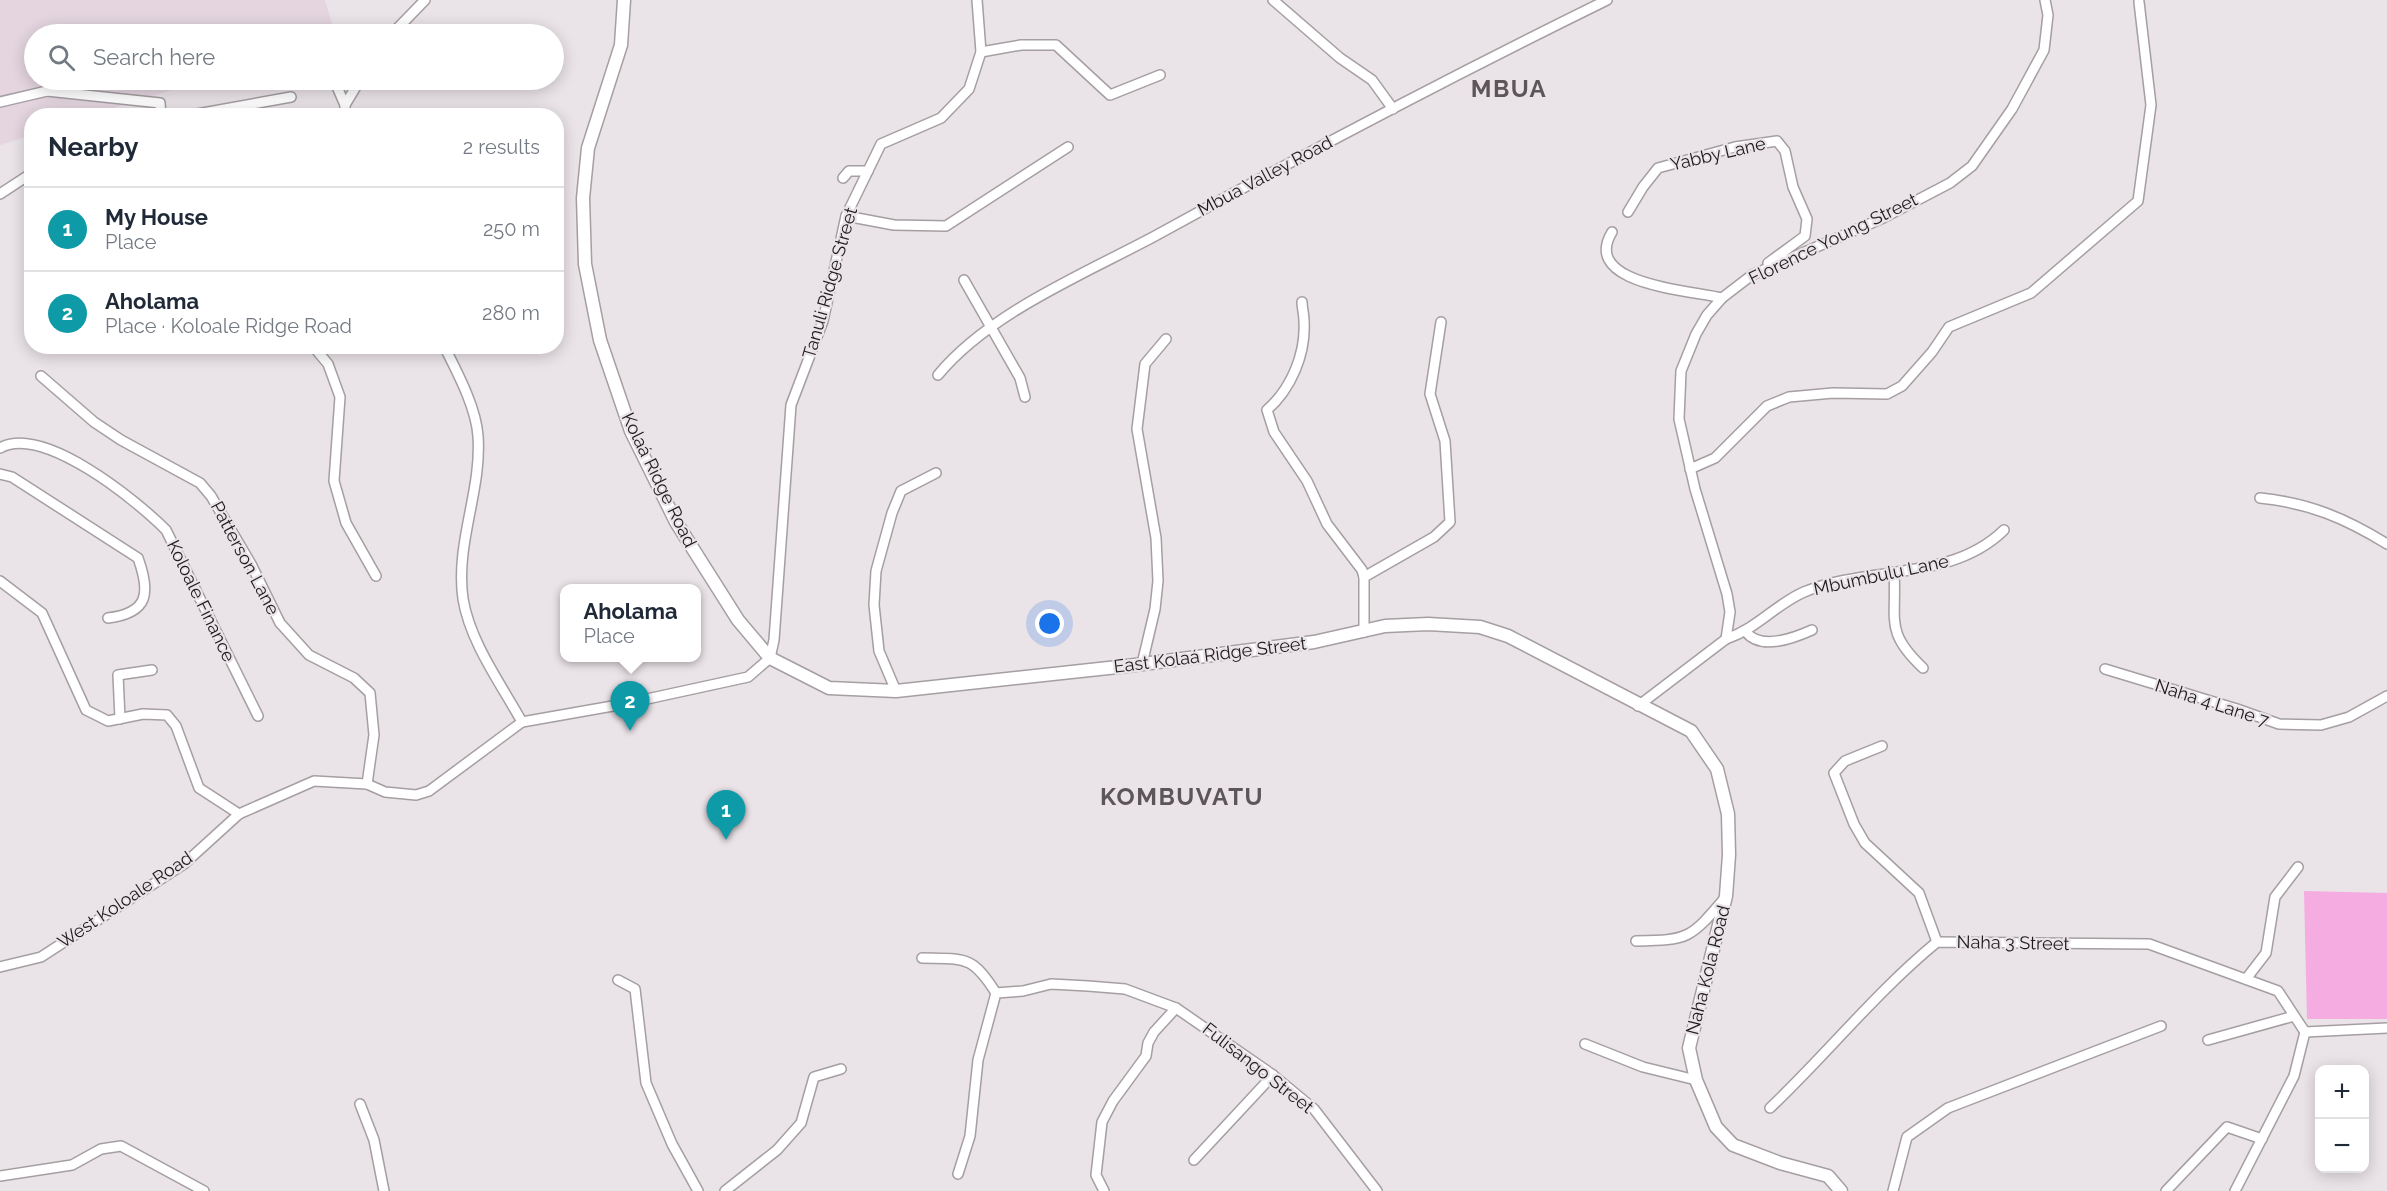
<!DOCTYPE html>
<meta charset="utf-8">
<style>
:root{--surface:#fff;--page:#f6f6f7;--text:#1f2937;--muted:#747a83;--line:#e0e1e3;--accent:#106f44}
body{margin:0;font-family:Raleway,sans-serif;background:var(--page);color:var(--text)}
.controls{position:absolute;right:18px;bottom:18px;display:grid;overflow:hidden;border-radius:12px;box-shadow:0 3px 15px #0003}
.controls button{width:54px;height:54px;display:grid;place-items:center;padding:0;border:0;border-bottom:2px solid var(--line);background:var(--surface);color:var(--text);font:30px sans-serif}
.you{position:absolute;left:1050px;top:624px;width:21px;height:21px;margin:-15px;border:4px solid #fff;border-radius:50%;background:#1a73e8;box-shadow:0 0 0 9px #1a73e833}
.badge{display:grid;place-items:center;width:39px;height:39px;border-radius:50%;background:var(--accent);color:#fff;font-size:20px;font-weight:700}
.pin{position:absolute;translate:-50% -50px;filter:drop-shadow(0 2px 3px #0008)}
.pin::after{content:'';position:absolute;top:32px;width:21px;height:18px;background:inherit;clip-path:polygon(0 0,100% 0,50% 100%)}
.popup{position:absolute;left:560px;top:584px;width:141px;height:78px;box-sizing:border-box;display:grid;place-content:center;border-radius:12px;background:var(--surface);filter:drop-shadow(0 2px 4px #0005);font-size:20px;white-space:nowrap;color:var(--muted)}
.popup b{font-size:22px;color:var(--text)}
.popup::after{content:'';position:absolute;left:50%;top:100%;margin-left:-12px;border:12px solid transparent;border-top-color:var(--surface)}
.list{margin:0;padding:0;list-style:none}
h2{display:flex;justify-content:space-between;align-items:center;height:78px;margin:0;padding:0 24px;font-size:26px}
h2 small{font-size:20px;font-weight:400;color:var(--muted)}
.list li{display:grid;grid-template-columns:39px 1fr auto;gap:18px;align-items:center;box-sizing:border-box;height:84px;padding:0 24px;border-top:2px solid var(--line)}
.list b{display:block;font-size:22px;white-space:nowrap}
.list p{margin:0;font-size:20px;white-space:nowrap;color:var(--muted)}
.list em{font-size:20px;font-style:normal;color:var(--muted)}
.icon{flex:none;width:33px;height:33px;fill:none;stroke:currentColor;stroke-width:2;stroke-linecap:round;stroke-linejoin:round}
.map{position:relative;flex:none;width:2387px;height:1191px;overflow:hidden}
.search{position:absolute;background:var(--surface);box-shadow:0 3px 15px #0003;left:24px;top:24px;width:540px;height:66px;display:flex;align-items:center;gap:15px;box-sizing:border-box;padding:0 21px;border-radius:33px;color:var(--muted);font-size:22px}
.panel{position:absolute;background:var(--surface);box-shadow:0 3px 15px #0003;left:24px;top:108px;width:540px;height:246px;border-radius:24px}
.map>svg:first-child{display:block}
</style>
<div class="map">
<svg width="2387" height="1191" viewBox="0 0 2387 1191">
<rect width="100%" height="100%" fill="#eae3e8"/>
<polygon fill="#e4d5df" points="0,0 325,0 335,34 34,34 34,80 204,80 91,115 32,116 31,135 0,145"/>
<polygon fill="#f4ace1" points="2304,891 2387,893 2387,1019 2307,1019"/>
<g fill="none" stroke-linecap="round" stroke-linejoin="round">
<g stroke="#a59ea3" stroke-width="12">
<g id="minor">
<polyline points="1273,0 1340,58 1372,80 1393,109"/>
<polyline points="392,34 425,0"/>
<polyline points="981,52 1021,45 1056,45 1110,95 1160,75"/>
<polyline points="334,80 345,105 345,116"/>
<polyline points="47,91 160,103 161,116"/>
<polyline points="0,102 47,91 81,80"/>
<polyline points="345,105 360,80"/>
<polyline points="186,116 291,97"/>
<polyline points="843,178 849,171 868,171"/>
<polyline points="0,194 32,173"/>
<polyline points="1628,212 1643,187 1658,168 1735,147 1777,141 1785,151 1793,187 1807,219 1805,236 1768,263"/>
<polyline points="846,216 894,225 946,226 1068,147"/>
<path d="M1612,232C1580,285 1691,290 1722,298"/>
<polyline points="964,280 1020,378 1025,397"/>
<path d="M1302,302C1302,308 1304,314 1304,321C1306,354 1291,389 1267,410L1274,432L1307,481L1327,524L1362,570L1364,577"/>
<polyline points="313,346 328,364 340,397 334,481 346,523 376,576"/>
<path d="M444,346C457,372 476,407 478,436C482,491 455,543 463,599C470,642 501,684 522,722"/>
<path d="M938,375C989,313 1084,274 1155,236C1304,154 1454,75 1607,0"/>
<polyline points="41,376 94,422 121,440 200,483 211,496 251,564 280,623 309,655 354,678 370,693 374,735 367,784"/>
<path d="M0,448C43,424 136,500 166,530L258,716"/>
<polyline points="1690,469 1715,458 1767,406 1789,397 1833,393 1887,394 1902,386 1932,352 1949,327 2031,293 2138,201 2151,105 2139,2"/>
<path d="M0,474L12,477L138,558C151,594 148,613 108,618"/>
<path d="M2260,498C2309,503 2345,518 2387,544"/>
<path d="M1894,572C1897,621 1884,631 1923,668"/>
<polyline points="0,581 42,613 86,710 108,721 143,714 167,715 176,726 199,788 239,814"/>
<polyline points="1364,632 1364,577 1434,537 1450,522 1445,441 1430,394 1441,322"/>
<path d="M1746,632C1761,651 1794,638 1812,630"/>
<path d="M1726,639C1758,628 1776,604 1804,592C1869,565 1951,582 2004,530"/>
<polyline points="1142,664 1155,609 1158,581 1156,538 1137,429 1145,364 1166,339"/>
<polyline points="2105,669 2237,709 2279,724 2321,725 2349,717 2387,696"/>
<polyline points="896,691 879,651 874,605 876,571 892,513 901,491 936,473"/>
<polyline points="1638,706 1726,639 1730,612 1727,594 1695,489 1679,419 1681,371 1696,334 1707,315 1722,298 1752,275 1883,218 1950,183 1972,166 2012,109 2044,50 2048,15 2045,0"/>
<polyline points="120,719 118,675 152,670"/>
<polyline points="1882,746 1845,761 1834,773 1854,824 1865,843 1919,893 1937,942"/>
<path d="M1636,941C1689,940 1690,939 1725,898"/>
<path d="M922,958C965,959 972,955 996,993"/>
<polyline points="0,967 41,957 184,864 239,814 314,781 367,784 385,792 416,795 429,791 522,722 624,704 748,677 770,658 774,640 791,405 823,321 846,216 881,144 941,118 969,89 981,52 977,0"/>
<polyline points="2246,979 2266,953 2275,897 2298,867"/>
<polyline points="618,980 635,989 646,1083 672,1144 698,1191"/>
<polyline points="2305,1032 2387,1028"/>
<polyline points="2208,1040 2294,1016"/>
<polyline points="1585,1044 1643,1067 1696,1080"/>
<polyline points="360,1104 374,1140 384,1191"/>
<path d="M1770,1108C1827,1054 1876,992 1937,942L2149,944L2278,991L2305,1032"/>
<polyline points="1194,1160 1273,1075"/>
<polyline points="958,1174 970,1136 978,1060 996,993 1023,991 1051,984 1088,986 1125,989 1176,1008 1273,1075 1314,1109 1377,1191"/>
<polyline points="0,1176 72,1165 101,1149 121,1146 204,1191"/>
<polyline points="725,1191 777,1150 801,1123 814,1077 841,1069"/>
<polyline points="1104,1191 1096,1175 1102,1122 1113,1101 1146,1056 1148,1043 1154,1032 1176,1008"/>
<polyline points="1893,1191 1907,1137 1948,1108 2161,1026"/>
<polyline points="2166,1191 2227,1127 2262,1139"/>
<polyline points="2235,1191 2294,1076 2305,1032"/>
</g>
</g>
<g stroke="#a59ea3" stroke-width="15">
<polyline id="tertiary" points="624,0 621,45 588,148 583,198 585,264 600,340 631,431 676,522 738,620 770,658 829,688 896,691 1127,666 1314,642 1385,626 1428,624 1480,627 1508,636 1691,731 1717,769 1728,814 1729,855 1726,896 1689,1048 1696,1080 1716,1127 1733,1145 1780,1163 1828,1176 1841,1191"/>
</g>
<use href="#minor" stroke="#fff" stroke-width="9"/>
<use href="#tertiary" stroke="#fff" stroke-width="12"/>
</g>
<g text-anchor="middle" stroke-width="4.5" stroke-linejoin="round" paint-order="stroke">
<g font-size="18" fill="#1d1a1c" stroke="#eae3e8">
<text transform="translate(1718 154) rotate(-13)" y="6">Yabby Lane</text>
<text transform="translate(1265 176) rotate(-28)" y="6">Mbua Valley Road</text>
<text transform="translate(1833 239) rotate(-26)" y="6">Florence Young Street</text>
<text transform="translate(830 283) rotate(-74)" y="6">Tanuli Ridge Street</text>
<text transform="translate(659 480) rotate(64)" y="6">Kolaá Ridge Road</text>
<text transform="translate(245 558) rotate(62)" y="6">Patterson Lane</text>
<text transform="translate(1881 575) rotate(-12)" y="6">Mbumbulu Lane</text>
<text transform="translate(201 601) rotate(64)" y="6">Koloale Finance</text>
<text transform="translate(1210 655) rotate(-7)" y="6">East Kolaá Ridge Street</text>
<text transform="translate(2212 703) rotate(18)" y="6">Naha 4 Lane 7</text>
<text transform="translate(125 900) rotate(-34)" y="6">West Koloale Road</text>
<text transform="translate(2013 943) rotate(1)" y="6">Naha 3 Street</text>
<text transform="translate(1708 970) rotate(-76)" y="6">Naha Kola Road</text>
<text transform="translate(1258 1068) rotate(38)" y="6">Fulisango Street</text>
</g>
<g font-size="24" font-weight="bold" letter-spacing="1.5" fill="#5c555a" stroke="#eae3e8">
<text x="1509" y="97">MBUA</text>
<text x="1182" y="805">KOMBUVATU</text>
</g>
</g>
</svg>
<div class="controls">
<button>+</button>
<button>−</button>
</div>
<div class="you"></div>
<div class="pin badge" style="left:726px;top:840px;background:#0f9aa8">1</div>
<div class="pin badge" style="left:630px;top:731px;background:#0f9aa8">2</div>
<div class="popup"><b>Aholama</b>Place</div>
<div class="search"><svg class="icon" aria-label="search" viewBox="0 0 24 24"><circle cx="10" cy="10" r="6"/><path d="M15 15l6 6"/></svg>Search here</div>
<section class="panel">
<h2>Nearby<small>2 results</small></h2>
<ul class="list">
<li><span class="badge" style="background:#0f9aa8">1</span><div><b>My House</b><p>Place</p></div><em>250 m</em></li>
<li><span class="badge" style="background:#0f9aa8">2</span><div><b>Aholama</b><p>Place · Koloale Ridge Road</p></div><em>280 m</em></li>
</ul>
</section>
</div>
